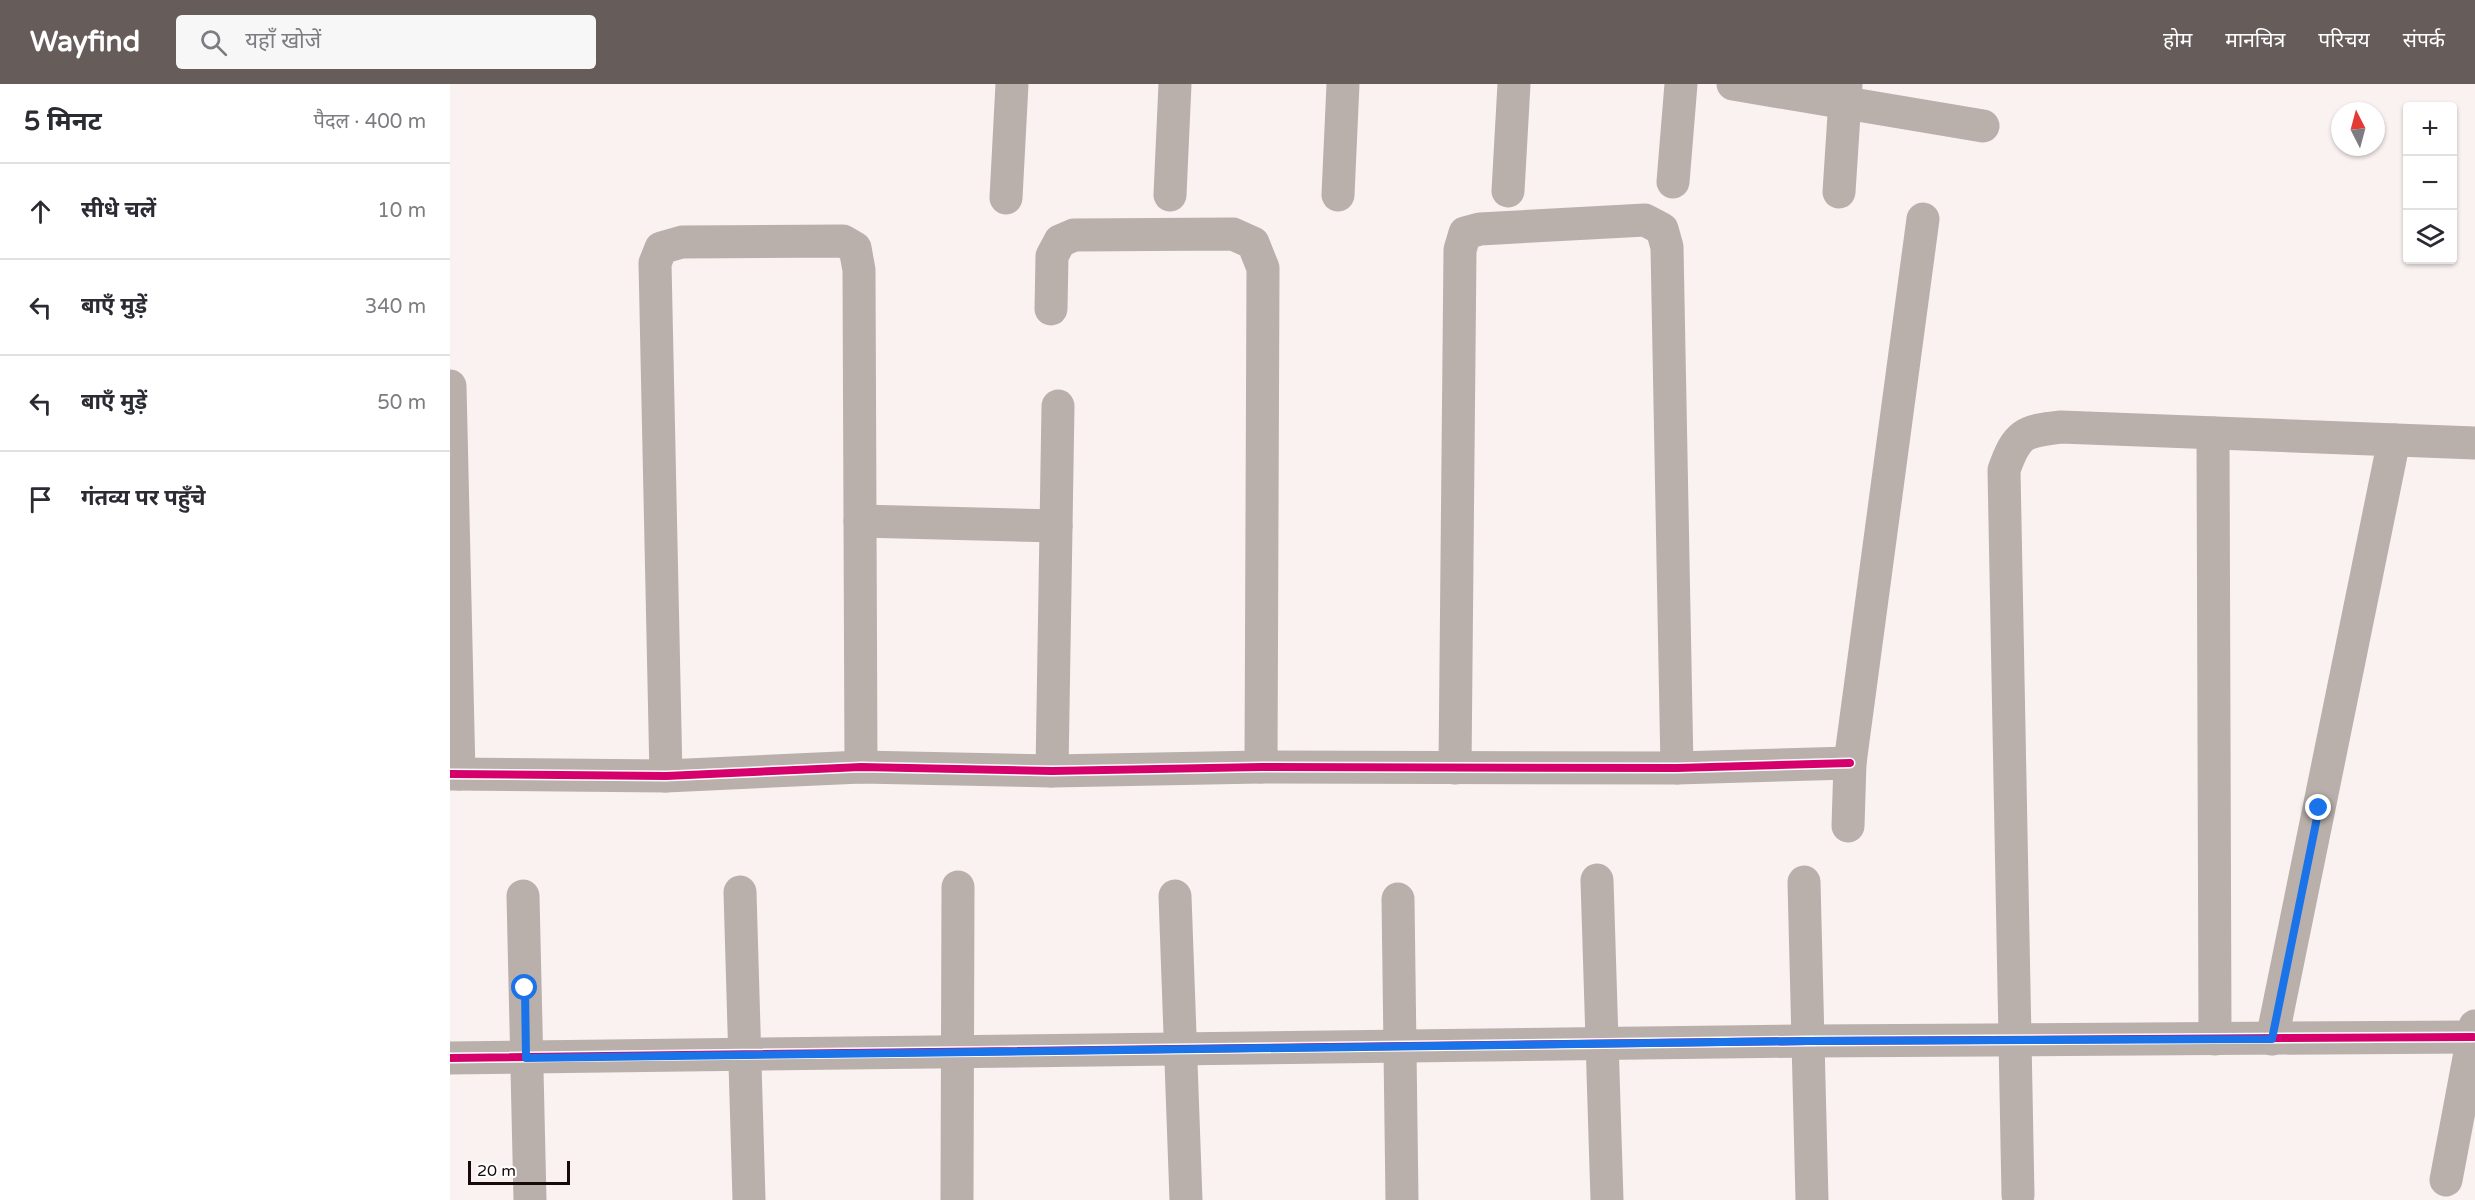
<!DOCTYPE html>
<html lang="hi">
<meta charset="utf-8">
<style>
:root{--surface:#fff;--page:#f7f7f7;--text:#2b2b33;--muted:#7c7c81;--line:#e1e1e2;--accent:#665c5a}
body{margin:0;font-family:"Varela Round","Noto Sans Devanagari",sans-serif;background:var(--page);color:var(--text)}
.controls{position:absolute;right:18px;top:18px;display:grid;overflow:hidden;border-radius:6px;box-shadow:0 2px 4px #0004}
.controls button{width:54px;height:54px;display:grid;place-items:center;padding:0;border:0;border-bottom:2px solid var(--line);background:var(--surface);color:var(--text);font:30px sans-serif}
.compass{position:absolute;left:1881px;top:18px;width:54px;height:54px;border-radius:50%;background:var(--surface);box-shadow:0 2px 4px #0004;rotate:354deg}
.scale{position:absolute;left:18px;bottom:15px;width:102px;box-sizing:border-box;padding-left:6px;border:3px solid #160b0a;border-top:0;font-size:16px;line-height:21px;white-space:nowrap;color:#160b0a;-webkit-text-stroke:4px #fff;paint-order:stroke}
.stop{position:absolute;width:18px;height:18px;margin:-14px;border:4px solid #1a73e8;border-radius:50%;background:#fff}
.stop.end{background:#1a73e8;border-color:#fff;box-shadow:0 2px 6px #0008}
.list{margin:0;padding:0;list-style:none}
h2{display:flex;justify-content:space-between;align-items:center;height:78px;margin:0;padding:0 24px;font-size:26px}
h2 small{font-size:20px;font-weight:400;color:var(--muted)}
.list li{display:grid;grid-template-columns:39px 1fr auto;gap:18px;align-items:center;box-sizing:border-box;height:96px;padding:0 24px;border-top:2px solid var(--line)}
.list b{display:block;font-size:22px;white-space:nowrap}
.list em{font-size:20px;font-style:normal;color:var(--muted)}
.icon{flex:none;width:33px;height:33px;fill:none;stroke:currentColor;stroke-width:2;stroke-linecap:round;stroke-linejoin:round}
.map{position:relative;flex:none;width:2025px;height:1116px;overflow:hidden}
header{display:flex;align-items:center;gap:36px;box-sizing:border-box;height:84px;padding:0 30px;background:var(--accent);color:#fff}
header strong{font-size:28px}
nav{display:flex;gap:33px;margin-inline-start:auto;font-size:21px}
.search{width:420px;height:54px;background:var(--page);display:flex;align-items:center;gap:15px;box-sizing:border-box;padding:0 21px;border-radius:6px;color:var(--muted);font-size:22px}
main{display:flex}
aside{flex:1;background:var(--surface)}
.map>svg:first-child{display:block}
</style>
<header>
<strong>Wayfind</strong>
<div class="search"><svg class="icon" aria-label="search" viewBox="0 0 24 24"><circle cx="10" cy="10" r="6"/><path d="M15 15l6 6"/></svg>यहाँ खोजें</div>
<nav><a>होम</a><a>मानचित्र</a><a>परिचय</a><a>संपर्क</a></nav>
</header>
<main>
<aside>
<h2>5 मिनट<small>पैदल · 400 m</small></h2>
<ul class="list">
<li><svg class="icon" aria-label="ahead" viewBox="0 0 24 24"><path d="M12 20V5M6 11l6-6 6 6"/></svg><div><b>सीधे चलें</b></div><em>10 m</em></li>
<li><svg class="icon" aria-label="left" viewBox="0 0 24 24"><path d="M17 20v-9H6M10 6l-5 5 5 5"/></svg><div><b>बाएँ मुड़ें</b></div><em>340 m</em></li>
<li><svg class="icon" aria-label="left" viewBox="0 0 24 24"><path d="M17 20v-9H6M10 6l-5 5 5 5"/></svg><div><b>बाएँ मुड़ें</b></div><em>50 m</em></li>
<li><svg class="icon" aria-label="arrive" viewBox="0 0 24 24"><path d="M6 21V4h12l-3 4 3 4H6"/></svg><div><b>गंतव्य पर पहुँचे</b></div></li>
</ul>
</aside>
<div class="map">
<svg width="2025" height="1116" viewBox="0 0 2025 1116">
<rect width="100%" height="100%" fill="#faf2f0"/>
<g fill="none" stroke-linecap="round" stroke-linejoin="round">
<g stroke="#b9b0ab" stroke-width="33">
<polyline points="1283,0 1533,42"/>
<polyline points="1223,98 1231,0"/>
<polyline points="1058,107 1064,0"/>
<polyline points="1389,108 1396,0"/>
<polyline points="720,111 725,0"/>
<polyline points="888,111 893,0"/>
<polyline points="556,114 562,0"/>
<polyline points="601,225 602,172 610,157 624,151 783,150 803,159 813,184 811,683"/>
<polyline points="0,302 9,690"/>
<polyline points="1763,349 1765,955"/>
<polyline points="410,437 606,442"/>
<polyline points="1005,684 1010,166 1015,149 1030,145 1195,136 1212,145 1217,163 1227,684"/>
<polyline points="602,687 608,322"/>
<polyline points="0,690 216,692 411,683 602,687 811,683 1227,684 1400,679"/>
<polyline points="216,692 205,179 211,164 232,158 393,157 405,164 409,186 411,683"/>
<polyline points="1398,742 1400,679 1473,135"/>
<polyline points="1147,796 1157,1116"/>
<polyline points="1354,798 1362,1116"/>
<polyline points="290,808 299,1116"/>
<polyline points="73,812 80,1116"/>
<polyline points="725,812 736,1116"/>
<polyline points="948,815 952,1116"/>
<polyline points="1822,955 1944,356"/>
<polyline points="0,974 1358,957 2023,953"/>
<polyline points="1996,1096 2025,942"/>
<path d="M1568,1111L1554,386C1567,349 1574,347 1611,343L2025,359"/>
<polyline points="507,1116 508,803"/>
</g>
<g stroke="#fff" stroke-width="11">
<g id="cycleway">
<polyline points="0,690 216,692 411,683 602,687 811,683 1227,684 1400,679"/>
<polyline points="0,974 1358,957 2023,953"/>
</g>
</g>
<use href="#cycleway" stroke="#d6006c" stroke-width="8"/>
</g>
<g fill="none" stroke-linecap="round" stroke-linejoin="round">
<polyline stroke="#1a73e8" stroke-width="8" points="75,904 76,974 1358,957 1822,955 1869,724"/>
</g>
</svg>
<div class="controls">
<button>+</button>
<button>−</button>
<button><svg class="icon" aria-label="layers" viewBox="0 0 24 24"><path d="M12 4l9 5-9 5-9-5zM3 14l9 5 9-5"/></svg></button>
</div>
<svg class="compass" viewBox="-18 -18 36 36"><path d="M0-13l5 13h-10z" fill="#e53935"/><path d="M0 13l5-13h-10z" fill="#7c7c81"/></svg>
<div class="scale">20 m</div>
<div class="stop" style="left:75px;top:904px"></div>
<div class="stop end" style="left:1869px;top:724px"></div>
</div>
</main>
